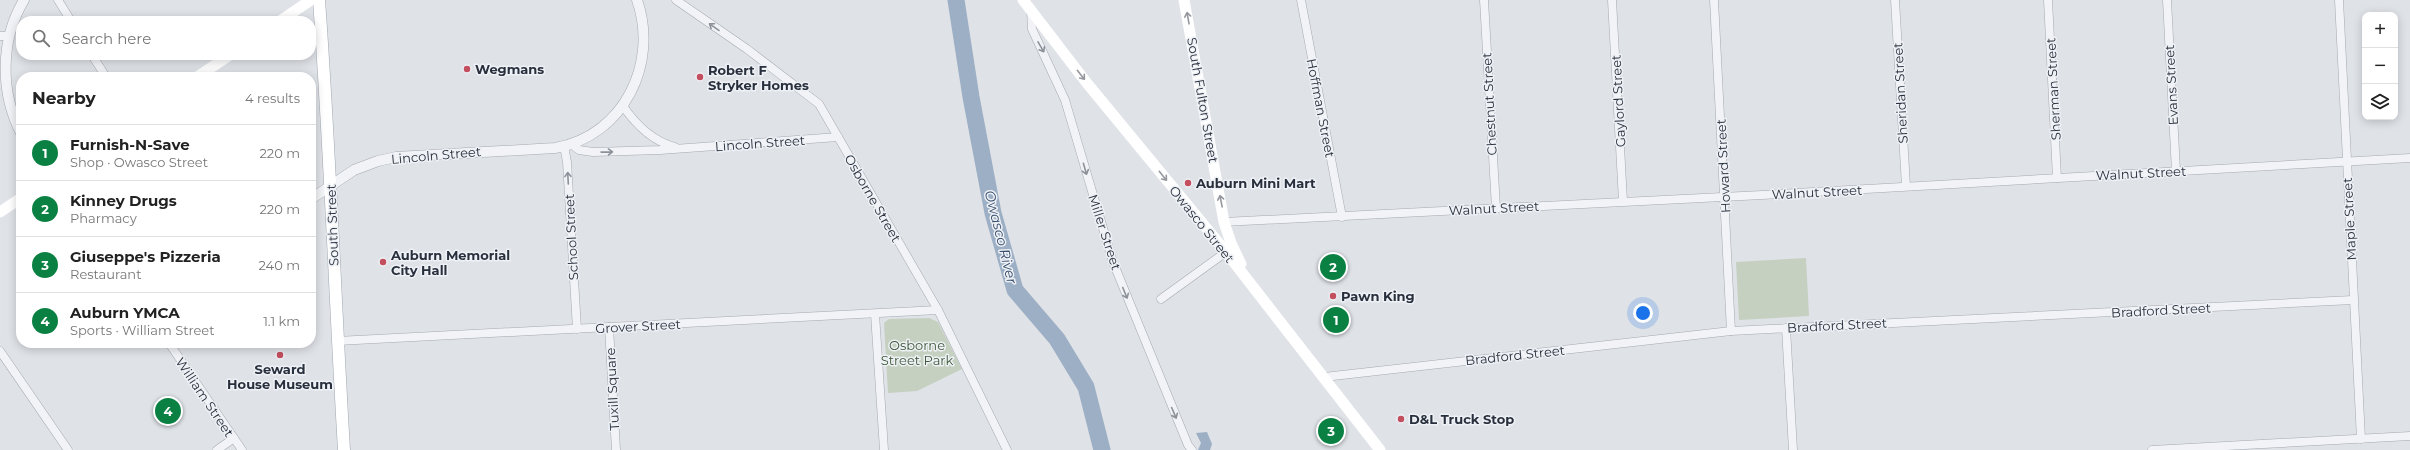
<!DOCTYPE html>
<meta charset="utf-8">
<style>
:root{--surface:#fff;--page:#f2f2f2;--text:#222;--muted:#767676;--line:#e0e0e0;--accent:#0b8043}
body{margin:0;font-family:Montserrat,sans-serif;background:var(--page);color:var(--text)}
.controls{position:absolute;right:12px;top:12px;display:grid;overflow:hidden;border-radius:8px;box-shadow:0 2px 10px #0003}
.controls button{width:36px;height:36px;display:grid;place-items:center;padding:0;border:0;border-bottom:1px solid var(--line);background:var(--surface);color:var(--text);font:20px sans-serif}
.you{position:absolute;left:1643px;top:313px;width:14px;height:14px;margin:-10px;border:3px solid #fff;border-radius:50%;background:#1a73e8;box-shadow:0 0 0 6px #1a73e833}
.badge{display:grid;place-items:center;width:26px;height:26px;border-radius:50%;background:var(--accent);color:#fff;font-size:13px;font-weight:700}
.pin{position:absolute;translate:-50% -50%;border:2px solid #fff;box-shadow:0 1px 4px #0006}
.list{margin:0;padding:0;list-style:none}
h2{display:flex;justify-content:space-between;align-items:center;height:52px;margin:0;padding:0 16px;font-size:17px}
h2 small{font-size:13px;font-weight:400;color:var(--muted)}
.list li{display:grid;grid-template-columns:26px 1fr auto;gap:12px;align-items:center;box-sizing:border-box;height:56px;padding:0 16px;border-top:1px solid var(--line)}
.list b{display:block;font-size:15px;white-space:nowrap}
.list p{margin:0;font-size:13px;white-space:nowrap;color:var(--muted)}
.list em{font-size:13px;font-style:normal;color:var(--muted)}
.icon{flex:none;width:22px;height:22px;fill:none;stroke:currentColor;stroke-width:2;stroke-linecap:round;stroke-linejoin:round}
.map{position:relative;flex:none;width:2410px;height:450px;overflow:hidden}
.search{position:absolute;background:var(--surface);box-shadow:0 2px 10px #0003;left:16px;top:16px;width:300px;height:44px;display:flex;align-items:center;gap:10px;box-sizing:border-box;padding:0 14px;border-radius:16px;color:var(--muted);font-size:15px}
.panel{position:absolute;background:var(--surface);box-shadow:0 2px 10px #0003;left:16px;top:72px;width:300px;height:276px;border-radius:16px}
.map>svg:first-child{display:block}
</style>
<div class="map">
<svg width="2410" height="450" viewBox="0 0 2410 450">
<rect width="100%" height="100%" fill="#dfe2e7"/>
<g fill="#c5d0c1">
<polygon points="1806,258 1809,316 1739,320 1736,262"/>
<polygon points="929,318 938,322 962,369 917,391 888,393 884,323 889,319"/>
</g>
<polygon fill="#9dafc4" points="1207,432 1212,444 1210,450 1198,450 1201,443 1196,433"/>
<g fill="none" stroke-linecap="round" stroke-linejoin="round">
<polyline stroke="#9dafc4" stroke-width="17" points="956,0 971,97 993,213 1015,290 1057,339 1086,387 1102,450"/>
<g stroke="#a5a9b1" stroke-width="9">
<g id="minor">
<polyline points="58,0 71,21"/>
<polyline points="676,0 747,49 819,104 938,310 1007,450"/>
<polyline points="1301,0 1342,217"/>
<polyline points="1484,0 1496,208"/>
<polyline points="1612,0 1623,201"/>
<polyline points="1714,0 1731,331"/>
<polyline points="1895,0 1906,186"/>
<polyline points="2048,0 2057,178"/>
<polyline points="2167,0 2176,171"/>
<polyline points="2339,0 2361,439"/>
<polyline points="1031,10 1032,29 1065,100 1113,262 1188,445 1192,450"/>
<polyline points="0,36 6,36"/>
<polyline points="92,55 106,77"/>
<path d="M623,106C636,125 652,141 675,147"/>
<polyline points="571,144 579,150 593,152 660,150 838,137"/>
<polyline points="564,146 567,162 577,329"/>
<polyline points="1224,222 1762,195 2410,158"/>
<polyline points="1161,299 1226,252"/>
<polyline points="875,314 884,450"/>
<polyline points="609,327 616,450"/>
<polyline points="1786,328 1793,450"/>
<polyline points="337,341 938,310"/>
<polyline points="169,343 242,450"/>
<polyline points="0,351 68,450"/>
<polyline points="1324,377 1731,331 2353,300"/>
<polyline points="217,450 234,438"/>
<polyline points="2152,450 2410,436"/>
</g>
</g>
<g stroke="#a5a9b1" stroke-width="11">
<g id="tertiary">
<path d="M21,133C0,92 0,40 24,0"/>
<path d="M311,199L354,170L378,161L396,157L555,148C624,136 659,63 637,0"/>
</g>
</g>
<g stroke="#a0a7b2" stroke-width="13">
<path id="primary" d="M319,0C330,150 335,300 344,450"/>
</g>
<use href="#minor" stroke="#f1f3f6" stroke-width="8"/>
<use href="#tertiary" stroke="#f1f3f6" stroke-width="10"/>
<g stroke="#fff" stroke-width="11">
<polyline points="1023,0 1086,82 1222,247 1380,450"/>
<polyline points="1184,0 1224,222 1231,243 1241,264"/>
<polyline points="280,21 311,0"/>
<polyline points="197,77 230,55"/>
<polyline points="0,212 21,198"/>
</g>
<use href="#primary" stroke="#fff" stroke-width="12"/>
</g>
<defs><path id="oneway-shaft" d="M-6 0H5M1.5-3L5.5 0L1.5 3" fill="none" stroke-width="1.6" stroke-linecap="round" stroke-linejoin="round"/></defs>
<g stroke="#94989e">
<use href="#oneway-shaft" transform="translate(1188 18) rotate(-100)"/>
<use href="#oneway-shaft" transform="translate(1081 75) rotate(52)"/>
<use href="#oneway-shaft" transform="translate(1163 176) rotate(51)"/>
<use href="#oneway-shaft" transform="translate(1221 201) rotate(-101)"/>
</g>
<g stroke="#8d929a">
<use href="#oneway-shaft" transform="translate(714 27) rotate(-145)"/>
<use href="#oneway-shaft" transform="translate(1041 47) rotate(60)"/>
<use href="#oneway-shaft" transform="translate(607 152) rotate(-1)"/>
<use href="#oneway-shaft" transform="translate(1085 169) rotate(74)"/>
<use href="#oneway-shaft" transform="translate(568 178) rotate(-93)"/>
<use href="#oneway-shaft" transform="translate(1125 293) rotate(68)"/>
<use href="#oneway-shaft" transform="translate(1174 413) rotate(67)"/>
</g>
<g fill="#c24e5e" stroke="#eef1f5" stroke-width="1.5">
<circle cx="467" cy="69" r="4"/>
<circle cx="700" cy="77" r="4"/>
<circle cx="1188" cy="183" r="4"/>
<circle cx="383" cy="262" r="4"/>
<circle cx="1333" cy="296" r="4"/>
<circle cx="280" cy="355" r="4"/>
<circle cx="1401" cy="419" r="4"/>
</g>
<g text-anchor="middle" stroke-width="3" stroke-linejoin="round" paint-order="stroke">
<g font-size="13" font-weight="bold" fill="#29303d" stroke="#eef1f5" text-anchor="start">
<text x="475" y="74">Wegmans</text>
<text x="708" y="75">Robert F<tspan x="708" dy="15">Stryker Homes</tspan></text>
<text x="1196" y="188">Auburn Mini Mart</text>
<text x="391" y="260">Auburn Memorial<tspan x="391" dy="15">City Hall</tspan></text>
<text x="1341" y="301">Pawn King</text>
<text x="280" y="374" text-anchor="middle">Seward<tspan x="280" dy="15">House Museum</tspan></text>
<text x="1409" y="424">D&amp;L Truck Stop</text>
</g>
<g font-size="13" fill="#29303d" stroke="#eef1f5">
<text transform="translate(2171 85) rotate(-93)" y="5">Evans Street</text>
<text transform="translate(2053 89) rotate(-93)" y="5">Sherman Street</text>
<text transform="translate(1900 93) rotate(-93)" y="5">Sheridan Street</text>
<text transform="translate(1203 100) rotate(80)" y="5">South Fulton Street</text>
<text transform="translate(1618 101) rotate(-93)" y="5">Gaylord Street</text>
<text transform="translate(1489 104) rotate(-93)" y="5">Chestnut Street</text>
<text transform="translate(1321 108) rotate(79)" y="5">Hoffman Street</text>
<text transform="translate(760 143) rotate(-4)" y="5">Lincoln Street</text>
<text transform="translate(436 155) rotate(-5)" y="5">Lincoln Street</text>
<text transform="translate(1723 166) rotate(-93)" y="5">Howard Street</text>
<text transform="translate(2141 173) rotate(-3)" y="5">Walnut Street</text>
<text transform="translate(1817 192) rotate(-3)" y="5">Walnut Street</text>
<text transform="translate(873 198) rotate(60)" y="5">Osborne Street</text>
<text transform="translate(1494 208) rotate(-3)" y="5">Walnut Street</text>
<text transform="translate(2349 219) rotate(-93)" y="5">Maple Street</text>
<text transform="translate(1202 224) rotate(51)" y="5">Owasco Street</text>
<text transform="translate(332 225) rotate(-92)" y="5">South Street</text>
<text transform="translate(1105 232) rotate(72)" y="5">Miller Street</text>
<text transform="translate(571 237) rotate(-93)" y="5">School Street</text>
<text transform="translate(2161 310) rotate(-3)" y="5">Bradford Street</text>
<text transform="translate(1837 325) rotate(-3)" y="5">Bradford Street</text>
<text transform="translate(638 326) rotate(-3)" y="5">Grover Street</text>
<text transform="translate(1515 355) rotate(-6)" y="5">Bradford Street</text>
<text transform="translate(612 389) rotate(-93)" y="5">Tuxill Square</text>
<text transform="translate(205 397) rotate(56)" y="5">William Street</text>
</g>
<g font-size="13" fill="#3d5738" stroke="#eef1f5">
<text x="917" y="350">Osborne<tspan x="917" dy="15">Street Park</tspan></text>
</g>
<g font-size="14" font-style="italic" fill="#374e6d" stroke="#eef1f5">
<text transform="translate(1001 237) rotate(76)" y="5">Owasco River</text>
</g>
</g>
</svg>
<div class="controls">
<button>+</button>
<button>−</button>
<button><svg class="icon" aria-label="layers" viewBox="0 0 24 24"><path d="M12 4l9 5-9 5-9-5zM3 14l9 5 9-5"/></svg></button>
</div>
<div class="you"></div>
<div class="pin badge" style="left:1336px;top:320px">1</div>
<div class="pin badge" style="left:1333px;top:267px">2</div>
<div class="pin badge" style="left:1331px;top:431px">3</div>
<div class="pin badge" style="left:168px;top:411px">4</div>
<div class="search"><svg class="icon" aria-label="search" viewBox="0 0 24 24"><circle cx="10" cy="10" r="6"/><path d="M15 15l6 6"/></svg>Search here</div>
<section class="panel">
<h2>Nearby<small>4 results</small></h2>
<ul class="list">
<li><span class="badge">1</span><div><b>Furnish-N-Save</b><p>Shop · Owasco Street</p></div><em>220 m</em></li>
<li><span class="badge">2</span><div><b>Kinney Drugs</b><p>Pharmacy</p></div><em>220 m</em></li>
<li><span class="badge">3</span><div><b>Giuseppe's Pizzeria</b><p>Restaurant</p></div><em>240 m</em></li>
<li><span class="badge">4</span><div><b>Auburn YMCA</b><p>Sports · William Street</p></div><em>1.1 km</em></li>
</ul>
</section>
</div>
